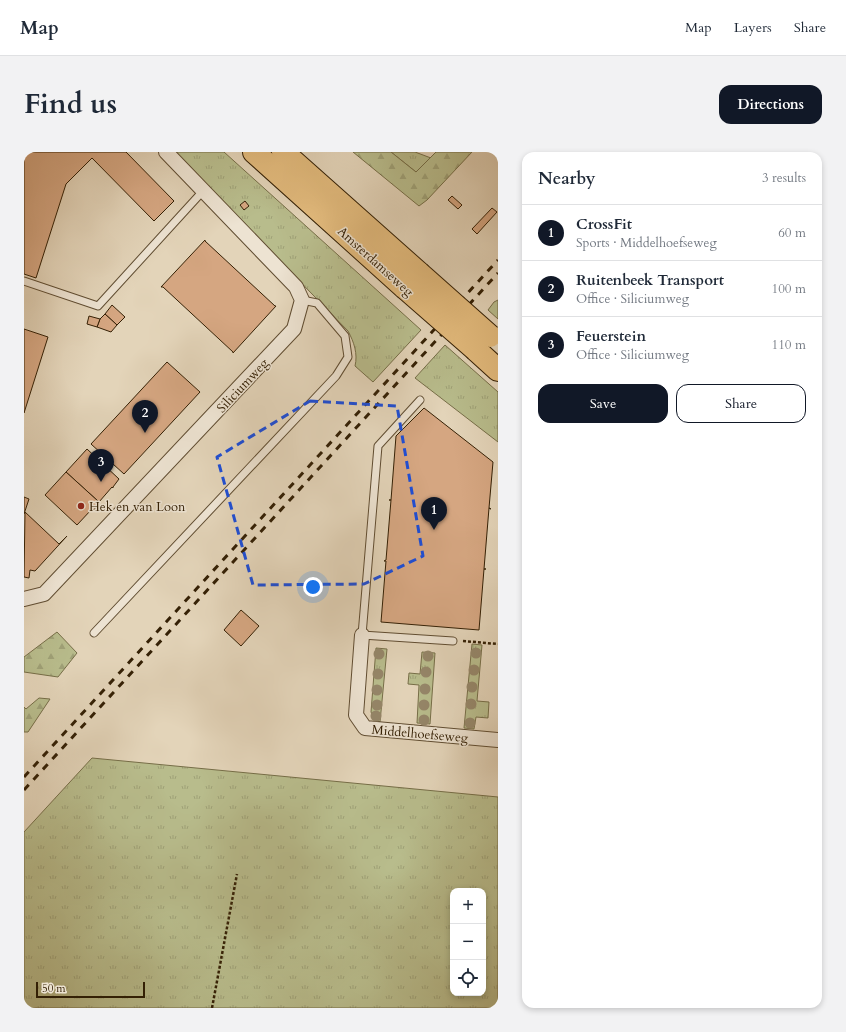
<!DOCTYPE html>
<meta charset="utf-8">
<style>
:root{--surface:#fff;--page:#f2f2f3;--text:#1f2937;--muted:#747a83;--line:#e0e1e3;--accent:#111827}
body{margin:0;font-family:Cardo,serif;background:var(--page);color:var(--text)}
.controls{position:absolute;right:12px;bottom:12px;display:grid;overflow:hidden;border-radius:8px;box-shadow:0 2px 6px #0003}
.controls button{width:36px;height:36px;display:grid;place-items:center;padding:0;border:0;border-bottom:1px solid var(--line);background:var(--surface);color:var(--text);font:20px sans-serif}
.scale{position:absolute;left:12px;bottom:10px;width:109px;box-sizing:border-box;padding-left:4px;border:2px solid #342005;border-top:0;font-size:11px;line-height:14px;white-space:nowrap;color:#342005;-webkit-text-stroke:3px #ede3d2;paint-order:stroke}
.you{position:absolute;left:289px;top:435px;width:14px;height:14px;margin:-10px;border:3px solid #fff;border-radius:50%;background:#1a73e8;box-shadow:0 0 0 6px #1a73e833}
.badge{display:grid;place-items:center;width:26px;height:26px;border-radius:50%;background:var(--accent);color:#fff;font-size:13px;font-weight:700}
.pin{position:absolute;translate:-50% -33px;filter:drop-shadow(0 1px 2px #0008)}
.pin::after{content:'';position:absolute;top:21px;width:14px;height:12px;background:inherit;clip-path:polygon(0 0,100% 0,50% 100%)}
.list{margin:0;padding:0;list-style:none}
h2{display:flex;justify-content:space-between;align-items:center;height:52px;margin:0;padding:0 16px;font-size:17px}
h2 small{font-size:13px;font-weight:400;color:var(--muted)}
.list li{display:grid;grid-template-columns:26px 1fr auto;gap:12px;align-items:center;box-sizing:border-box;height:56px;padding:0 16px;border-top:1px solid var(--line)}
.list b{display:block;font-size:15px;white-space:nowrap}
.list p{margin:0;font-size:13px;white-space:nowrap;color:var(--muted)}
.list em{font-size:13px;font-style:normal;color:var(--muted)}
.actions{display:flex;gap:8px;padding:12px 16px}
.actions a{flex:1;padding:9px 0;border:1px solid var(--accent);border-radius:12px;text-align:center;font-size:14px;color:var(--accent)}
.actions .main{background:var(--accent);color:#fff}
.icon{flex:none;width:22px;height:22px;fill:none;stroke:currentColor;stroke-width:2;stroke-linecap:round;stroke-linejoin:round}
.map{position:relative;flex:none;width:474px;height:856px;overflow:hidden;border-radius:12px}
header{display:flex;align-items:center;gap:24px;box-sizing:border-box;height:56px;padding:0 20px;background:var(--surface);border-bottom:1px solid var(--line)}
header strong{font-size:19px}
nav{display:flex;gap:22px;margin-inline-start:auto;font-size:14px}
.intro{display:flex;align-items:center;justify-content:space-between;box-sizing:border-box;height:96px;padding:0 24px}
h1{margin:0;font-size:28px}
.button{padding:10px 18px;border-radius:12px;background:var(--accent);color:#fff;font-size:14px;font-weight:700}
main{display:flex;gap:24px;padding:0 24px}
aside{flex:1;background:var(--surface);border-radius:12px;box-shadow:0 2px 6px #0003}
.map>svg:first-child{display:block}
</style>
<header>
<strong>Map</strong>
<nav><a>Map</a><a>Layers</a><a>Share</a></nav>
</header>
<div class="intro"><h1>Find us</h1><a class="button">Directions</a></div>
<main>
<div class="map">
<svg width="474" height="856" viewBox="0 0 474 856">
<defs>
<pattern id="grass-tufts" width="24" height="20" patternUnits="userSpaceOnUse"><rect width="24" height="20" fill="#b8bc8c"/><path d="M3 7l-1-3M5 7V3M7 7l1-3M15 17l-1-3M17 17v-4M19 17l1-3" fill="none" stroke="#9fa177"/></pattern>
<pattern id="forest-firs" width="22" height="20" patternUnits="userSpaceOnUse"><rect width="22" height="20" fill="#b8bc8c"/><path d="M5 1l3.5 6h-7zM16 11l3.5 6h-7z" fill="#9fa177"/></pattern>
</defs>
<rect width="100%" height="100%" fill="#e3d4b9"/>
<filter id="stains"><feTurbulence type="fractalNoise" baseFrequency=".005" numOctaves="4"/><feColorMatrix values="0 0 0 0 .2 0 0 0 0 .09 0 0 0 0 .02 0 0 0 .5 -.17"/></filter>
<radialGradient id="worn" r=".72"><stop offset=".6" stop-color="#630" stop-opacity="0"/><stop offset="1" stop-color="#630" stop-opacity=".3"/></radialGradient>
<g fill="url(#grass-tufts)" stroke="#766e48" fill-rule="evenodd">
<path d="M150,0H200L397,178L349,230L331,214C334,202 330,190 324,179Z"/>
<polygon points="367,0 391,0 407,6 392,20"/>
<polygon points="421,193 474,240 474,290 391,226"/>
<polygon points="448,492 458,493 453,549 465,550 464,566 452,565 450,577 440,576"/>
<polygon points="352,496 363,497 356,570 350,567 347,560"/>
<polygon points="398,500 411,501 406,572 393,571 395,533 384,532 385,521 396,522"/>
<path d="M68,606L474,645V856H0V680ZM429,739H459V841H429Z"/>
</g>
<g fill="url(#forest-firs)" stroke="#766e48">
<polygon points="329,0 367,0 392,20 412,0 448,0 403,48 395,54"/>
<polygon points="474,148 474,167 464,158 470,150"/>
<polygon points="33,480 53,501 34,525 0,520 0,505"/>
<polygon points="15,546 26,547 4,580 0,580 0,555 2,557"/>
</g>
<g fill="#d5a681" stroke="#342005">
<polygon points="0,0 102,0 150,49 130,69 68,6 42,32 12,126 0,122"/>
<polygon points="428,44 438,53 434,57 424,48"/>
<polygon points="221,49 225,54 220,58 216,53"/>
<polygon points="468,56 473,60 453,82 448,77"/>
<polygon points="181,88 181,89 251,154 252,154 209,201 209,200 139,135 137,135"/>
<polygon points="88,153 101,165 93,173 81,162"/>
<polygon points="81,162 93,173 87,180 73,175 76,167"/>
<polygon points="65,164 76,167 73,175 63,172"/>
<polygon points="0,177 24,185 0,261"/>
<polygon points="143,210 176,240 100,322 67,292"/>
<polygon points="400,256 469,310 465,356 467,357 465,356 460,417 462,417 460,417 455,478 357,470 362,409 360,409 362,408 367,348 365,348 367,348 372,284"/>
<polygon points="63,297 95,327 89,335 89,336 88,335 75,350 42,320"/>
<polygon points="42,320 75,350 73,352 74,354 68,359 67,358 53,373 21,343"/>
<polygon points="0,345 5,347 0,362"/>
<polygon points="1,360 35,392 43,384 11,419 6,418 5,426 0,425"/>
<polygon points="217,458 235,474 217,494 200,478"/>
</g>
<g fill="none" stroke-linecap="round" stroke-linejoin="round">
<g stroke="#604d32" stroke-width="9">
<g id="lane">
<polyline points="0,129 74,154 179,39"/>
<polyline points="396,248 354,294 338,483 429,489"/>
<polyline points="70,481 312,224 324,205 321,184 293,151 278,148"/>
</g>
</g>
<g stroke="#604d32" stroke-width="16">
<g id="street">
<polyline points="0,447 20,442 270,177 278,148 272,135 142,0"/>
<polyline points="338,483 332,563 341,576 474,588"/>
</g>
</g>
<g stroke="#342005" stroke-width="24">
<g id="primary">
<polyline points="230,0 381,136"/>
<polyline points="259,0 395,121"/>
<polyline points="452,198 474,218"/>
</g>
</g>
<g stroke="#342005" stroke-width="2.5" stroke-dasharray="3 2" stroke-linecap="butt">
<polyline points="439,489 474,492"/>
<polyline points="188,856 213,722"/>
</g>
<use href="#lane" stroke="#ede3d2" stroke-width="7"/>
<use href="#street" stroke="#ede3d2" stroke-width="14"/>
<use href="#primary" stroke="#e2ba7c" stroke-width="22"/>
<g stroke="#342005" stroke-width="3" stroke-dasharray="7 7" stroke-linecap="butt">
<polyline points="0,625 474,108"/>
<polyline points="0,638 474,121"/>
</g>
<g stroke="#342005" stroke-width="24" stroke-linecap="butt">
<g id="primary-bridge">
<polyline points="395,121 466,184"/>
<polyline points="381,136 452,198"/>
</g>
</g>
<use href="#primary-bridge" stroke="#e2ba7c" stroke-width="22"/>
</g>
<g fill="#958669">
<circle cx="452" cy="501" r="5.5"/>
<circle cx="355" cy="502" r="5.5"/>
<circle cx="404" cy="504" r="5.5"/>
<circle cx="450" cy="518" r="5.5"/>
<circle cx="402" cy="520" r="5.5"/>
<circle cx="354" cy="522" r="5.5"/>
<circle cx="448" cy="535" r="5.5"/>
<circle cx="401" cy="537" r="5.5"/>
<circle cx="353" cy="538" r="5.5"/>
<circle cx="447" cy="552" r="5.5"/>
<circle cx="353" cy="553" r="5.5"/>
<circle cx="400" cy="553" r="5.5"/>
<circle cx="352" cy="564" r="5.5"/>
<circle cx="400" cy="568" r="5.5"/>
<circle cx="446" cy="571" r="5.5"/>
</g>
<path fill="none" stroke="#1d4ed8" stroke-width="3" stroke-dasharray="8 5" stroke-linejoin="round" d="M286,249L373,254L399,404L340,432L229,433L193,305Z"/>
<circle fill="#8f2418" stroke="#ede3d2" stroke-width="1.5" cx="57" cy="354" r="4"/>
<g text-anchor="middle" stroke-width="3" stroke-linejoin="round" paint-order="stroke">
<g font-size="13" fill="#342005" stroke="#ede3d2">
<text transform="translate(352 109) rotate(42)" y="5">Amsterdamseweg</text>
<text transform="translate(218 233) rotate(-47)" y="5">Siliciumweg</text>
<text transform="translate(396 581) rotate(5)" y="5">Middelhoefseweg</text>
</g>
<g font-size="13" fill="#342005" stroke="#ede3d2" text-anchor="start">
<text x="65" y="359">Hek en van Loon</text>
</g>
</g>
<rect width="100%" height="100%" filter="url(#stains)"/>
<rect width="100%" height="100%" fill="url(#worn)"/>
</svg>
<div class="controls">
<button>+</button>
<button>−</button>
<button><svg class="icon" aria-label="locate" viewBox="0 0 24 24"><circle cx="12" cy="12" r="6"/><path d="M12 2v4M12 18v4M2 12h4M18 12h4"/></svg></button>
</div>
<div class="scale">50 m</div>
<div class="you"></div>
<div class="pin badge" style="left:410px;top:378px">1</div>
<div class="pin badge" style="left:121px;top:281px">2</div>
<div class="pin badge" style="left:77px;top:330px">3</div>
</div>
<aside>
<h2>Nearby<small>3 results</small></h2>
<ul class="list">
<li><span class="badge">1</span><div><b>CrossFit</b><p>Sports · Middelhoefseweg</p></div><em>60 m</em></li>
<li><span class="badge">2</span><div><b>Ruitenbeek Transport</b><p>Office · Siliciumweg</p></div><em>100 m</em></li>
<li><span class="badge">3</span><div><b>Feuerstein</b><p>Office · Siliciumweg</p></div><em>110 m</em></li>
</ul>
<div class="actions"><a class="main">Save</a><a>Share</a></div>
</aside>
</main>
